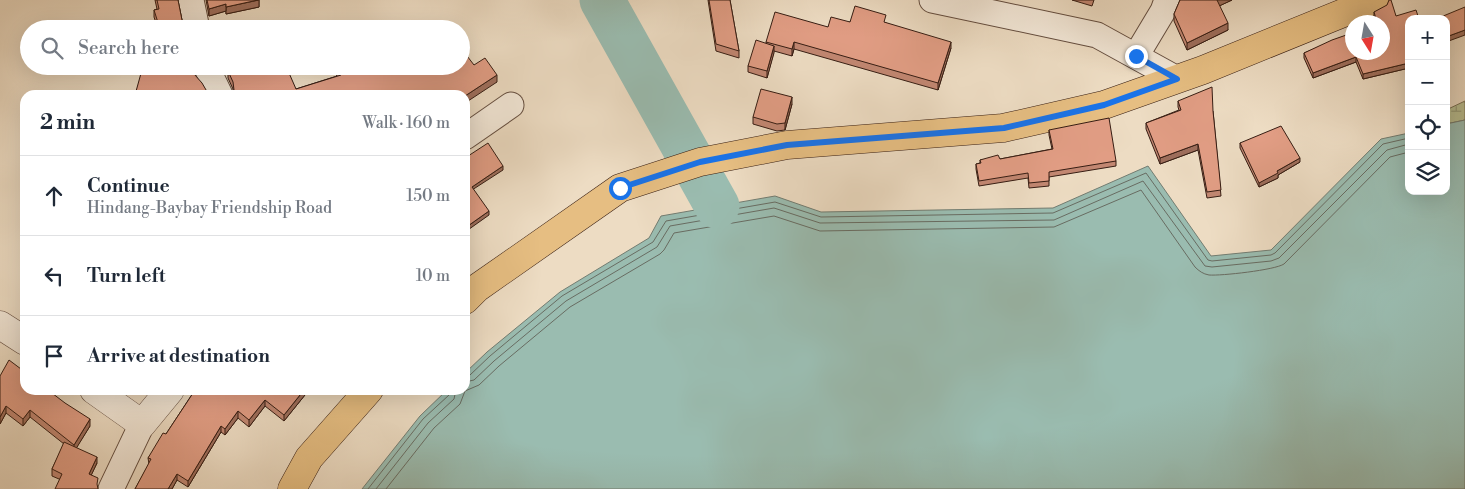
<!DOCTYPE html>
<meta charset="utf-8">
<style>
:root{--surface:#fff;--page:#f2f2f3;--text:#1f2937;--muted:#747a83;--line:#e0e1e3}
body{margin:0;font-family:"Libre Bodoni",serif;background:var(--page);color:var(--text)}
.controls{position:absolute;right:15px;top:15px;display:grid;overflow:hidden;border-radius:10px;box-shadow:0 5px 20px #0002}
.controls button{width:45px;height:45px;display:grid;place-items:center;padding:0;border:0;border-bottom:1px solid var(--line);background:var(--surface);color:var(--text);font:25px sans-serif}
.compass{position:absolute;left:1345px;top:15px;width:45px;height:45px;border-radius:50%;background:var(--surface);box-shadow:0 5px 20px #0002;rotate:169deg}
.stop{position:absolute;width:15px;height:15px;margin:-11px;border:4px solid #1a73e8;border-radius:50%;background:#fff}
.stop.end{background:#1a73e8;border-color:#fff;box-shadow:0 1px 5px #0008}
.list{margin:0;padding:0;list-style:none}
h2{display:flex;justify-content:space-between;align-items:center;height:65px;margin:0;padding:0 20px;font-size:21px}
h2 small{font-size:16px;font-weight:400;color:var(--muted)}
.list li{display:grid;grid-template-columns:32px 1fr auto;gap:15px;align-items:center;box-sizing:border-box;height:80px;padding:0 20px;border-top:1px solid var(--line)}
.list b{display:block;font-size:19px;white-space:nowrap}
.list p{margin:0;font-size:16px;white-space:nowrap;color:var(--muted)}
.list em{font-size:16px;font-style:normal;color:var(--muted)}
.icon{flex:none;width:28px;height:28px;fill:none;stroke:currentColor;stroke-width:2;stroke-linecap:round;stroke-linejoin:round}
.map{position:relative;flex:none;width:1465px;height:489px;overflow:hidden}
.search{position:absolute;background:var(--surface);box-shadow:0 5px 20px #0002;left:20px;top:20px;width:450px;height:55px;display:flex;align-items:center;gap:12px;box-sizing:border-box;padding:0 18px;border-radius:28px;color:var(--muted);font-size:19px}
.panel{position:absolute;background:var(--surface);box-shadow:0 5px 20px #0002;left:20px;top:90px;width:450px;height:305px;border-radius:15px}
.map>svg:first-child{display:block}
</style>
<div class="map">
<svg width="1465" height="489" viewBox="0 0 1465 489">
<defs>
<pattern id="wetland-marsh" width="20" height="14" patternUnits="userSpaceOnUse" patternTransform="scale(1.25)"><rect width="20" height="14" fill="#b9c093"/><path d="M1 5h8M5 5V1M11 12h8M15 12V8" fill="none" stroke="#979b77"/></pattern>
</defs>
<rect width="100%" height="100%" fill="#eddcc3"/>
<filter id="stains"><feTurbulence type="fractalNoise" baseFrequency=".004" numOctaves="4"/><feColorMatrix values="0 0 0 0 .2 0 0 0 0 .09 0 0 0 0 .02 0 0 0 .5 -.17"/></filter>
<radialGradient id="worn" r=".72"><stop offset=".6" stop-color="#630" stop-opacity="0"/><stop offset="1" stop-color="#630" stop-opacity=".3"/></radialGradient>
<polygon fill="url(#wetland-marsh)" stroke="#786e53" points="1465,101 1465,120 1446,124 1446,110"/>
<polygon fill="#9abcb0" stroke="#727c71" points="1465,120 1465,489 362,489 420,416 447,390 465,390 465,373 487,352 560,292 649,238 661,216 775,196 821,212 1053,208 1148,166 1211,256 1271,250 1381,139 1409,133 1409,191 1446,191 1446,124"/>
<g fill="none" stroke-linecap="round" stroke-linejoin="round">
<g stroke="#686c62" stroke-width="1">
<polyline points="465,376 470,375 490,356 562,296 653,242 666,221 775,202 821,217 1053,213 1146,173 1208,260 1212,261 1271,255 1275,253 1383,144 1409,138"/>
<polyline points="465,382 474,380 494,361 566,301 657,247 670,226 774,208 820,223 1054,220 1143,181 1205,266 1212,267 1271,261 1279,258 1387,150 1409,144"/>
<polyline points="368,489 423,419 449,395 450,390"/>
<polyline points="376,489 428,423 454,399 456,390"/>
<path d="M386,489L434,428L460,404L465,391L479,385L499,366L570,307L660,254L664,250L674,233L774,216L820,231L1054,227L1141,190L1195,267C1199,271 1203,274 1209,275C1221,276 1275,270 1284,264L1390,157L1409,152"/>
</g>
<polyline stroke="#9abcb0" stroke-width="45" points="602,0 717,206"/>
<g stroke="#644d3f" stroke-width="27">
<g id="minor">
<polyline points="191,0 197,29"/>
<polyline points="932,0 1097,35 1177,79"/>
<polyline points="1136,56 1163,11 1167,0"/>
<polyline points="206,66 220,95"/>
<polyline points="465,137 511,105"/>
<polyline points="111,489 142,424"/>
</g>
</g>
<g stroke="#644d3f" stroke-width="29">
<g id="tertiary">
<polyline points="0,325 25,341"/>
<polyline points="94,390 142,424 170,390"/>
</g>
</g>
<g stroke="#361d13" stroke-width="29">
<g id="primary">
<polyline points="465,300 477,288 620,188 700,162 787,145 1003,128 1104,105 1203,70 1375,0"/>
<polyline points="292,489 309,458 369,390"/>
</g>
</g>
<use href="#minor" stroke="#f3e8d8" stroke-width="25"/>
<use href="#tertiary" stroke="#f3e8d8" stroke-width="28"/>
<use href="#primary" stroke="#e6be82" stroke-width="28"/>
</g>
<g fill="#c28772" stroke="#361d13">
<polygon points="155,0 178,0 183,25 185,29 158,29 154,17 154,10 157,9"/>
<polygon points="206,0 259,0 259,7 226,14 226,11 209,16"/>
<polygon points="708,0 730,0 739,51 739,58 716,51"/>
<polygon points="1072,0 1094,0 1092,6"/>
<polygon points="1180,0 1232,0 1219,6 1228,30 1187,50 1174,21 1174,14"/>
<polygon points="1374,12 1409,19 1409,68 1363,79 1356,62 1313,78 1304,58 1304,53 1382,22 1375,22 1374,17"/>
<polygon points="850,22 886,23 951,48 938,90 794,49 792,56 774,51 767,78 748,72 748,66 766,44 766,42"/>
<polygon points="474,65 497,82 233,92 233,89 228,78 228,71 296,89 337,76 330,66 461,66"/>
<polygon points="1178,101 1213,111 1221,196 1207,198 1198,150 1160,164 1146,129 1146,123 1179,110 1178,107"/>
<polygon points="792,104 785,130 777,131 753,124 753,117"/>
<polygon points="1049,130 1116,161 1116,166 1049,177 1049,186 1029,188 1028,178 979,186 976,169 976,164 980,163 980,160 1000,159 1052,149 1049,135"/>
<polygon points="1240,143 1300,162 1278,175 1278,178 1259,187 1240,148"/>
<polygon points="0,376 90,426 76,448 97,463 91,475 97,486 59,479 52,476 52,469 64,444 30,417 23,426 6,413 0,424"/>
<polygon points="195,390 309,390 284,421 265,406 249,427 238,418 225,435 221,432 188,487 177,480 172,489 135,489 149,464 148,458 166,434"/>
</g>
<g fill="#9e6e5c" stroke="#361d13">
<polygon points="259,0 259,7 226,14 226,7"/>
<polygon points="1217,0 1232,0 1217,7"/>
<polygon points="226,4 226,11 209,16 209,9"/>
<polygon points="1228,23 1228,30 1187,50 1187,43"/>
<polygon points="1465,30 1465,35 1446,42 1446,37"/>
<polygon points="794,42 794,49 792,56 792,49"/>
<polygon points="951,42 951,48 938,90 938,83"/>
<polygon points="774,46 774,53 767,78 767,71"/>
<polygon points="1356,57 1356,62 1313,78 1313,73"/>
<polygon points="1409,63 1409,68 1363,79 1363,74"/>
<polygon points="497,75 497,82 465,103 465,96"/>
<polygon points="792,97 792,104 785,130 785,123"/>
<polygon points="1198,144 1198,150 1160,164 1160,158"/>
<polygon points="1300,158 1300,162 1278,175 1278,178 1259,187 1259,183 1277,171"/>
<polygon points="503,166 503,170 472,190 472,187"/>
<polygon points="489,211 489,215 465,232 465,228"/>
<polygon points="304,390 309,390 284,421 284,415"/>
<polygon points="265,400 265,406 249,427 249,420"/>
<polygon points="6,406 6,413 0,424 0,417"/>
<polygon points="30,410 30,417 23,426 23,419"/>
<polygon points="238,411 238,418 225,435 225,429"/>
<polygon points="90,419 90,426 74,452 74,445"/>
<polygon points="221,426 221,432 188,487 188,481"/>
<polygon points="97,457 97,463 89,480 89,474"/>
<polygon points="177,474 177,480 172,489 168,489"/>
</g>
<g fill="#e19d84" stroke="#361d13">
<polygon points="157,0 178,0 183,25 185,29 160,29 154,10 159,9"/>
<polygon points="207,0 258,0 226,7 226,4 209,9"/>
<polygon points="709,0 730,0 739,51 716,44"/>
<polygon points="1180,0 1217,0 1228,23 1187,43 1174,14"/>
<polygon points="1389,0 1391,0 1396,16 1416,10 1419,19 1409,19 1409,63 1363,74 1356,57 1313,73 1304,53 1332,40 1352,33 1352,52 1382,52 1382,22 1377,22 1374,12 1387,5"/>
<polygon points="855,6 886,15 884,22 951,42 938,83 794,42 792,49 766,42 775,12 828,27 831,17 850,22"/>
<polygon points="1465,7 1465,30 1446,37 1446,19 1436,19"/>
<polygon points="756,40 774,46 767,71 748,66"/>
<polygon points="464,52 474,65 485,58 497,75 465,96 465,95 232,95 234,90 233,82 228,71 234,66 284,66 289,73 296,89 341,75 335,66 461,66 461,54"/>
<polygon points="143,66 187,66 202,83 209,95 135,95"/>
<polygon points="1212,87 1213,111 1221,190 1207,192 1198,144 1160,158 1146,123 1181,110 1178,101"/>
<polygon points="761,89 792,97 785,123 777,124 753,117"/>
<polygon points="1109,118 1116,161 1049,172 1049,181 1029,183 1028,173 979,181 976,164 981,163 980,160 998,155 1000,159 1053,149 1049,130"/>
<polygon points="1281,126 1300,158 1277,171 1278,173 1259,183 1240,143"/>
<polygon points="488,143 503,166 472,187 489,211 465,228 465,158"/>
<polygon points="9,360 25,372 25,390 48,390 65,403 90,419 74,445 30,410 23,419 6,406 0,417 0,376"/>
<polygon points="195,390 304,390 284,415 265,400 249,420 238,411 225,429 221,426 188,481 177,474 168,489 135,489 151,459 148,458 163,433 166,434"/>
<polygon points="64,442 97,457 89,474 98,478 97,484 98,489 55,489 62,474 52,469"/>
</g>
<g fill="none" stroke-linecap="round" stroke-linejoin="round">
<polyline stroke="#1a73e8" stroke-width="6" points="620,188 700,162 787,145 1004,128 1104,105 1177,79 1136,56"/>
</g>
<rect width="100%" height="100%" filter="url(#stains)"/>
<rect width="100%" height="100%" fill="url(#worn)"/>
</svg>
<div class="controls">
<button>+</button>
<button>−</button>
<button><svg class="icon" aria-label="locate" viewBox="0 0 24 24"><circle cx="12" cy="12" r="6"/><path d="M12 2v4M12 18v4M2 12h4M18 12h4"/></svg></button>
<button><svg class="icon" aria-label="layers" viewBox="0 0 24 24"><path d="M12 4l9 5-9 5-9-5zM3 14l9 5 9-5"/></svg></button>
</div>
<svg class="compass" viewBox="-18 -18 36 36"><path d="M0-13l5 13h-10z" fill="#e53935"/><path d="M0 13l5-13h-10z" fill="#747a83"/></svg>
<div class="stop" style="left:620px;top:188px"></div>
<div class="stop end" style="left:1136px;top:56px"></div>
<div class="search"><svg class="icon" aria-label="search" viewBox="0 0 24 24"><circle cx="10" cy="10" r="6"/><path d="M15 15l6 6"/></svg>Search here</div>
<section class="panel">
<h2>2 min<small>Walk · 160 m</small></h2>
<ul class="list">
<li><svg class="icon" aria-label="ahead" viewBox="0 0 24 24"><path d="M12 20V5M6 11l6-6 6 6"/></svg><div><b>Continue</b><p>Hindang-Baybay Friendship Road</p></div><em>150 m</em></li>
<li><svg class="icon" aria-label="left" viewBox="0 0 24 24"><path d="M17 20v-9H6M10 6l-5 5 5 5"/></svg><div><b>Turn left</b></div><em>10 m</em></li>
<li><svg class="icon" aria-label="arrive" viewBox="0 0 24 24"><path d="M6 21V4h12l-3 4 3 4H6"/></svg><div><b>Arrive at destination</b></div></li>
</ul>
</section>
</div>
